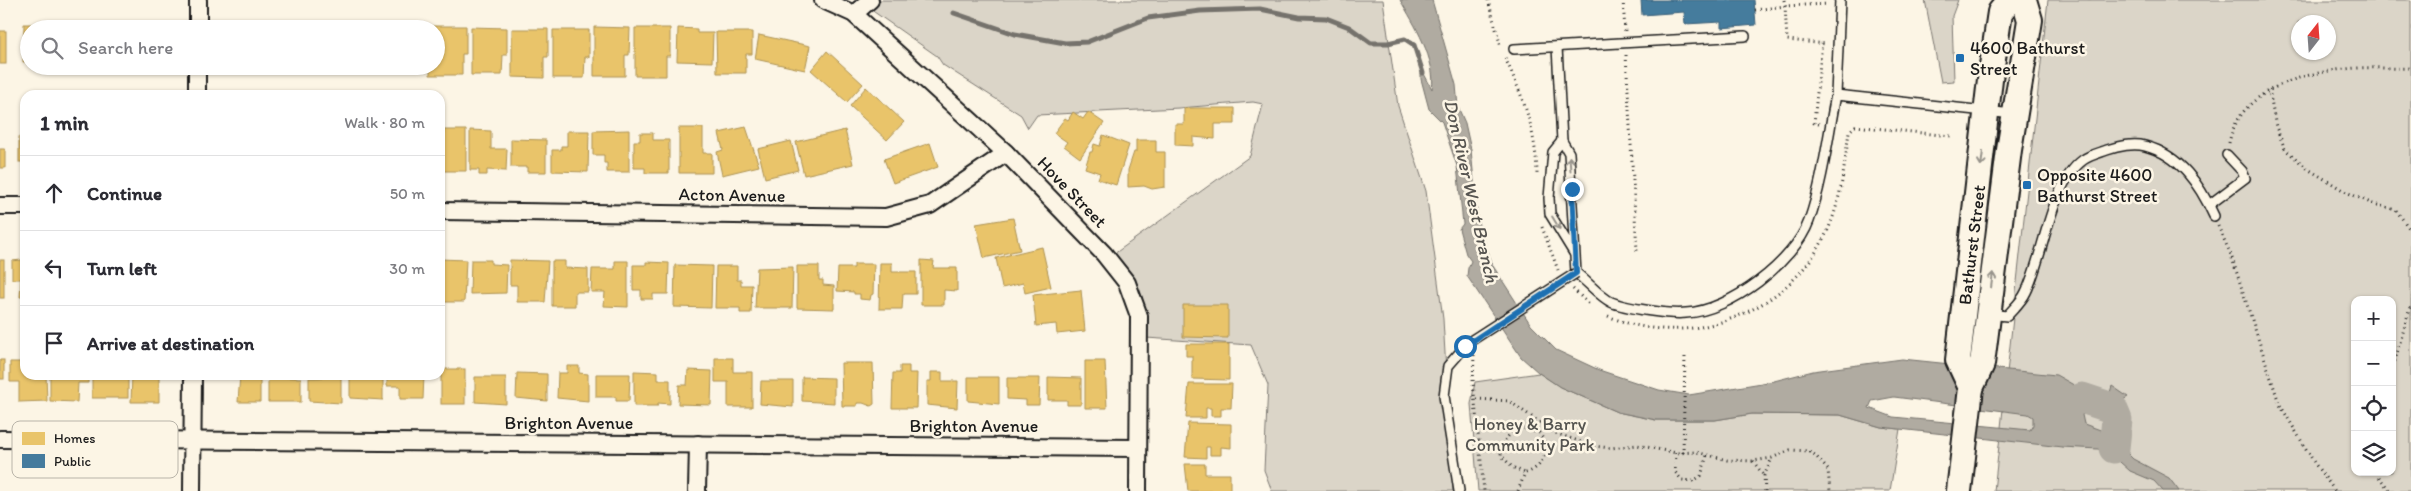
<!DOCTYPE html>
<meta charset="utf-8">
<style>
:root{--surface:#fff;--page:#f7f7f7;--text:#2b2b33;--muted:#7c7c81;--line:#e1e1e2}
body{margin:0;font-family:Itim,sans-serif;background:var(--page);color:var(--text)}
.controls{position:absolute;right:15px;bottom:15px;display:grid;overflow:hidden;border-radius:10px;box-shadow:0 1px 4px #0004}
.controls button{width:45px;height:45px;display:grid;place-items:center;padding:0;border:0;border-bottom:1px solid var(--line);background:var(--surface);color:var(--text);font:25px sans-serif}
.compass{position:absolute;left:2291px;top:15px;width:45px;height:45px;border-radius:50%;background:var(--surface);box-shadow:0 1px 4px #0004;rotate:17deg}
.stop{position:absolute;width:15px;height:15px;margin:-11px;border:4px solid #1f6fb2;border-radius:50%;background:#fff}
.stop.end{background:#1f6fb2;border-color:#fff;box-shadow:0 1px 5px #0008}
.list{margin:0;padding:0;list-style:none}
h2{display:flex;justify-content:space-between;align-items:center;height:65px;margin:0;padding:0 20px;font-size:21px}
h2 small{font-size:16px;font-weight:400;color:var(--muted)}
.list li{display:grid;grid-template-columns:32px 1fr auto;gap:15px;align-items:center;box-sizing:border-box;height:75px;padding:0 20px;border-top:1px solid var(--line)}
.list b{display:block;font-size:19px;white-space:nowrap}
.list em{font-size:16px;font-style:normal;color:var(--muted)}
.icon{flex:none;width:28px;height:28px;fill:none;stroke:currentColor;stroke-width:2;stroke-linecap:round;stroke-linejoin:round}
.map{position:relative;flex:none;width:2411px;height:491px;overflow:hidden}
.search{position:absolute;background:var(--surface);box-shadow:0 1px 4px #0004;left:20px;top:20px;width:425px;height:55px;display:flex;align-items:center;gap:12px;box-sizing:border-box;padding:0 18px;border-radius:28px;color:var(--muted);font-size:19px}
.panel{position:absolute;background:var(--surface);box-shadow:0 1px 4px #0004;left:20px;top:90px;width:425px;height:290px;border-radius:15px}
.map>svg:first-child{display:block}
</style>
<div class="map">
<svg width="2411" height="491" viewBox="0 0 2411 491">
<rect width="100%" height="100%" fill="#fcf5e5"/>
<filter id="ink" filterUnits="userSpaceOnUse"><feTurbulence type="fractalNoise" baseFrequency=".02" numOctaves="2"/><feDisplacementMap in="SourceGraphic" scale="10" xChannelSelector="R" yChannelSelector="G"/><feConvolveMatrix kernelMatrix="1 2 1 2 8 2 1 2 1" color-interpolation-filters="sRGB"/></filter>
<g filter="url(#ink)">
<g fill="#dbd5c8" stroke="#7c7872" fill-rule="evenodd">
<polygon points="857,0 1383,0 1398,106 1426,191 1443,319 1453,491 1272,491 1264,470 1268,385 1251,345 1146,338 1142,297 1114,254 1250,156 1263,104 1253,102 1179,108 1037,115 1028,128 1021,115 943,65 937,56"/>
<polygon points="1925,0 1958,0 1952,16 1954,81 1941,82"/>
<path d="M2048,0H2411V491H1994ZM2298,22H2328V52H2298ZM2355,300H2392V472H2355Z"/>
<polygon points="1539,373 1560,387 1617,412 1656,420 1715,420 1752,414 1840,415 1881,427 1900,429 1890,491 1478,491 1471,404 1475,382"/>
</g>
<path fill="#b0aba1" stroke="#75726c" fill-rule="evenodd" d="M1400,0H1432L1456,85L1458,107L1465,123L1471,150L1478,222L1493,266L1531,325L1556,350L1599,370L1659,390L1689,395L1774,381L1813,371L1902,359L2056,375L2104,402L2108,399L2112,386L2128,397L2121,401L2120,417C2109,419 2098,410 2086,409L2082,415L2084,424L2125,439L2116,442L2133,459L2169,478L2179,491H2163L2154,481L2130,471L2110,453L2098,449L2062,447L1881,427L1840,415L1752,414L1715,420H1656L1617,412L1560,387L1539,373L1521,357L1467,276L1468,268L1471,261L1466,254L1459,229L1463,224L1457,166L1442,122L1429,109L1421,79V68L1432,89C1437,61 1414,23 1400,0ZM1894,397L2028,414L2033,417V425L2030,430L1893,417L1869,408L1872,401Z"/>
<g fill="#e9c46a" stroke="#ac9253">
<polygon points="24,24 45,24 45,29 29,29 29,62 23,62"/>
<rect x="55" y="24" width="21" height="5"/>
<rect x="267" y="25" width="25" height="4"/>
<rect x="237" y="26" width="24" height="3"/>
<polygon points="350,26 377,27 377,29 350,29"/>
<rect x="390" y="26" width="28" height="3"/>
<polygon points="430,26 466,26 466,54 462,54 462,75 430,75 430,66 436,66 436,29 430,29"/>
<polygon points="471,27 507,28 507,55 503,55 502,75 471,75"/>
<polygon points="594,27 630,28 629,55 625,55 625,76 594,76"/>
<polygon points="635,28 670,28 670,56 666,56 666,76 635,76"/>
<polygon points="678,28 697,29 697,33 713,33 712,62 677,61"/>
<polygon points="512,29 548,29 548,57 544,57 544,78 512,77"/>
<polygon points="553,30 589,30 589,57 585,57 584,78 553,78"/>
<rect x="0" y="31" width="6" height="33"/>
<polygon points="716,32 752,32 752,54 746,54 746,73 717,73"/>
<polygon points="759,35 810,46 805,70 755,59"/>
<polygon points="827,51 863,84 847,102 811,70"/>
<polygon points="241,66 261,66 261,72 241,73"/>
<rect x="288" y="66" width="13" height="5"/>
<polygon points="323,66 341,66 341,73 330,73 331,66"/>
<polygon points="348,66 384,66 384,71 348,70"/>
<rect x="388" y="66" width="37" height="4"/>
<polygon points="866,87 904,122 887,140 850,106"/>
<polygon points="1184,108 1235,108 1235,124 1215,124 1215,139 1193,137 1193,146 1175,145 1175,124 1184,124"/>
<polygon points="1073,112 1083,119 1088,112 1104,123 1080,158 1064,146 1067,142 1054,133 1065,118 1068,120"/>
<polygon points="746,127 759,166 722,175 717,152 723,150 719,133"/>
<polygon points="679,128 703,128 703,153 712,153 712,173 679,173"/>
<polygon points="444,130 466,130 466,171 440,171 440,146 444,146"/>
<polygon points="470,130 491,131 491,149 507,149 506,171 487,170 487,175 479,175 479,170 470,170"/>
<polygon points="629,130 629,172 607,172 607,163 604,163 604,155 593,155 593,131"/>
<polygon points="845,130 853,164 804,175 796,142"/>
<polygon points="567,131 589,131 588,172 552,171 552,150 561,150 561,146 567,146"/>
<polygon points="640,133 653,133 653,140 669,140 669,173 645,173 645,168 634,168 634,141 640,141"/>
<polygon points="1103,135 1129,145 1116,185 1098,179 1100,173 1085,168 1090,152 1092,152 1094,144 1100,146"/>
<rect x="19" y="137" width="6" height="25"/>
<polygon points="511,139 546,140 546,172 527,172 527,167 511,167"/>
<polygon points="1136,140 1156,140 1156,152 1165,152 1165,187 1152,189 1144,186 1128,187 1128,170 1134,152 1136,152"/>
<polygon points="791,141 798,170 765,178 758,149"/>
<polygon points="930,143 938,167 893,183 884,159"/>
<rect x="0" y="149" width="5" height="19"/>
<polygon points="1013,218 1020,250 984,258 976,224"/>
<polygon points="1042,247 1051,287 1025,293 1023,283 1002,288 996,258"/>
<polygon points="440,259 466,260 464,302 440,302"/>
<rect x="0" y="260" width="4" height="38"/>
<polygon points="21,260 25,260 25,297 20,297 21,279 12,279 12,261"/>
<polygon points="471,260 491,260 491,264 507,265 506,293 470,294"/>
<polygon points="510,260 548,261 545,302 517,302 517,285 510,285"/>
<polygon points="921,260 934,261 933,268 957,268 957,291 944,290 944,305 921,305"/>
<polygon points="552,261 565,261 565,268 588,269 588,292 575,292 575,306 552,306"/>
<polygon points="615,261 628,261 628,307 604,306 605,292 591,292 592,269 615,269"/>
<polygon points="646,262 669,263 668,294 653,294 653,299 641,299 641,290 633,290 633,265 646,265"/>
<polygon points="880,263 892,263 892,272 916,272 916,294 903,294 902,309 879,309"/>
<polygon points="854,264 874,264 873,294 871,295 870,300 860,299 860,294 854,294 854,292 837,291 838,268 854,268"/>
<polygon points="675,265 712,266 711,308 674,307"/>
<polygon points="716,266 737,266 737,280 741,280 741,285 752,285 751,313 740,313 740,308 715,308"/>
<polygon points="797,266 819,266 819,280 823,280 823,285 834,286 834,309 797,308"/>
<polygon points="793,267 792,308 755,308 757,268"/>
<polygon points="1081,290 1085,331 1057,334 1056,324 1036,326 1033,295"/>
<polygon points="1183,305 1228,305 1228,338 1183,337"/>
<polygon points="1186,344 1229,344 1229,380 1192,379 1192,356 1186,356"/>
<polygon points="715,358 733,358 733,372 752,372 752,407 728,407 728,382 715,382"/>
<rect x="0" y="360" width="4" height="19"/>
<polygon points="1085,361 1105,361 1107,408 1085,408"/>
<polygon points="10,362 25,362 25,375 46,375 47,401 19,402 19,382 10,382"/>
<polygon points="841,363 873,363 874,404 871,406 863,403 857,403 857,406 842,406"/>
<polygon points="567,366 579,366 579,373 588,374 588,401 557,398 558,373 567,373"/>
<polygon points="900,366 909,366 909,373 917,373 916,408 892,408 893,373 900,373"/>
<rect x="441" y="369" width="24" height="35"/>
<polygon points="688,370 712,371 711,405 678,404 679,385 687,385"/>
<polygon points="634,371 658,372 658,380 670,380 670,404 658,403 658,406 634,406"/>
<polygon points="931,372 942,372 942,381 958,381 957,408 927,405 927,381 931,381"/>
<polygon points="517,373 547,374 547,401 516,398"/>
<polygon points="596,374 630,374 629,401 616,401 616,397 596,397"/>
<polygon points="50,375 88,375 88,383 78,383 77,402 50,401"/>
<rect x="92" y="375" width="36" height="23"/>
<polygon points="132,375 159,375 159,402 131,402"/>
<polygon points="240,375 260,375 260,402 238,402"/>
<polygon points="350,375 383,375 383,400 350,398"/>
<polygon points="387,375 424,375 423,399 400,399 400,386 387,386"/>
<polygon points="268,377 301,378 301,402 268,402"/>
<polygon points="341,377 341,403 309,401 309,378"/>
<polygon points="475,377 506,377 506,404 475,402"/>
<polygon points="802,377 834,378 834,403 802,401"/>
<polygon points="968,377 999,377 999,404 968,401"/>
<polygon points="1048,377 1081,378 1081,405 1067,405 1067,400 1048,400"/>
<polygon points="1007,378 1040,378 1039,405 1026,405 1026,400 1007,399"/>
<polygon points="761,381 793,381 793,407 760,404"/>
<polygon points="1189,384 1232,384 1231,408 1221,408 1221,416 1211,416 1211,408 1206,408 1206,418 1186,418"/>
<polygon points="1188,423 1231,424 1231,448 1221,447 1221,455 1210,455 1210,447 1206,447 1206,458 1185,457"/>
<polygon points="1185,464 1205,464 1205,474 1230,474 1230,491 1188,491"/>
</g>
<polygon fill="#457b9d" stroke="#395e76" points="1641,0 1754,0 1756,25 1721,28 1721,22 1685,24 1684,12 1642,15"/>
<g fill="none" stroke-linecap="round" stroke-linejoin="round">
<polyline stroke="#75726c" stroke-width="5" points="954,13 1015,34 1065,43 1087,42 1148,18 1200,11 1260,9 1299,17 1326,18 1349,27 1371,43 1388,43 1405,39 1414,45 1423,73"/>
<polyline stroke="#b0aba1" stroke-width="31" points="2082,398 2112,408 2117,420 2114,448"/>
<g stroke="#1c1c1c" stroke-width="12">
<g id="service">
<path d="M1557,47L1562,141L1569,153L1576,273C1587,281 1599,296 1611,302C1625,308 1671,315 1686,313C1730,311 1794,262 1809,221C1823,181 1828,136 1836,95L2013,114"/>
<polyline points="1514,49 1745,36"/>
<polyline points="1836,95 1840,0"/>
<polyline points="1562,141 1553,152 1549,198 1550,214 1574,253"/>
<polyline points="2209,205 2245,178 2242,171 2227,155"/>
<path d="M1988,314L2007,316C2014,308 2022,301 2026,292C2044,256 2050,184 2083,160C2090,155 2099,153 2107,150C2118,146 2134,143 2145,146C2180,155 2200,185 2214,216"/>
<polyline points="1459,491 1444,396 1448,366 1469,342"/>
</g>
</g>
<g stroke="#1c1c1c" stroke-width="20">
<g id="minor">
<polyline points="823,0 854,14 1006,153 1104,254 1127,283 1139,316 1138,491"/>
<polyline points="854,14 870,0"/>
<polyline points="198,29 198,0"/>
<polyline points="197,95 197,66"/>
<polyline points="0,206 25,206"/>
<polyline points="440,211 886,217 930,205 1006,153"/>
<polyline points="0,439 1138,448"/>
<polyline points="192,491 193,375"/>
<polyline points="697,491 698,444"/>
</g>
</g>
<g stroke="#1c1c1c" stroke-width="28">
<g id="secondary">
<polyline points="1971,388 1982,364 2009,150 2030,20 2024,0"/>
<polyline points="1959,491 1971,388 1958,360 1990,79 2000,12 2010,0"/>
</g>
</g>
<g stroke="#1c1c1c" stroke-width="3" stroke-dasharray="1 4" stroke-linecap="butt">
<polyline points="1488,0 1501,47"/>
<polyline points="1623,0 1625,31"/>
<polyline points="1784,0 1785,6 1828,4"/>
<polyline points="1755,10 1785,6 1787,40 1827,44"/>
<polyline points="1626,55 1637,251"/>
<path d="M1505,58C1523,97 1536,130 1537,174"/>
<polyline points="2269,90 2276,127 2285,149 2308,169 2346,192 2373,204 2396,210 2411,231"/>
<polyline points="1819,124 1814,123 1822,43"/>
<path d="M2229,143C2240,87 2308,71 2357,68C2375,67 2393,69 2411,68"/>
<polyline points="2218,226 2231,255 2279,403 2315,464 2335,491"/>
<polyline points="1542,227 1558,270"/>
<polyline points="1573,289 1590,305"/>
<path d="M1608,316C1690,352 1790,312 1827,232C1842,199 1844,166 1849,132L1855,126L1951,136"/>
<polyline points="1474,355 1473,383 1484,491"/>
<polyline points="2392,371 2411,304"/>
<polyline points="1476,399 1509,401 1555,433 1593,446 1611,448 1637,445 1676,453 1696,452 1727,460 1753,461 1772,458 1790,450 1808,451 1815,455 1828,470 1830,491"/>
<polyline points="1676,453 1675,472 1682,480 1693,481 1701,476 1707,455"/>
<polyline points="1683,453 1685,356"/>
<polyline points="1753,461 1764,476"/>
<polyline points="2378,472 2379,477 2390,491"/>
<path d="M1518,491L1525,473C1543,469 1552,448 1539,433L1522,428L1514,429L1502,444L1501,455L1512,467L1525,473"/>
<polyline points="1765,491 1764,476 1772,458"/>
</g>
<use href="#service" stroke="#fcf5e5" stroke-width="9"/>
<use href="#minor" stroke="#fcf5e5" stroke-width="16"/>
<use href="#secondary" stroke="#fcf5e5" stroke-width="24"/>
<g stroke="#1c1c1c" stroke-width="12" stroke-linecap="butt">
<polyline id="service-bridge" points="1469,342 1576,273"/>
</g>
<use href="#service-bridge" stroke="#fcf5e5" stroke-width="9"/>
</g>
<defs><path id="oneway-shaft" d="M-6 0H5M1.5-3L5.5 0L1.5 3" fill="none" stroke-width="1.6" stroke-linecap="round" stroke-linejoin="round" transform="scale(1.25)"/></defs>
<g stroke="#97938b">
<use href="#oneway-shaft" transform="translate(1982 159) rotate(97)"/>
<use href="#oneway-shaft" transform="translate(1570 164) rotate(-94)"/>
<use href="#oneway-shaft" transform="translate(1556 223) rotate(59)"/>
<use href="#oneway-shaft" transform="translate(1992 280) rotate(-83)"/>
</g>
</g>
<g fill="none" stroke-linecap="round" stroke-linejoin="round" filter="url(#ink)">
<polyline stroke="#1f6fb2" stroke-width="6" points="1465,346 1576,273 1572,189"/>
</g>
<g fill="#1f6fb2" stroke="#fcf5e5" stroke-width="2">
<rect x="1955" y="53" width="10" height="10" rx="2.5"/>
<rect x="2022" y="180" width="10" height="10" rx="2.5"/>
</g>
<g text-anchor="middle" stroke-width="5" stroke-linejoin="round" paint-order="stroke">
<g font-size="18" fill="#1c1c1c" stroke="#fcf5e5" text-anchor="start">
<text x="1970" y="54">4600 Bathurst<tspan x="1970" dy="21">Street</tspan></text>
<text x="2037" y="181">Opposite 4600<tspan x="2037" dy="21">Bathurst Street</tspan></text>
</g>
<g font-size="18" fill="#1c1c1c" stroke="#fcf5e5">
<text transform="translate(1072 192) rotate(46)" y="6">Hove Street</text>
<text transform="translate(732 195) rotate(1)" y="6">Acton Avenue</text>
<text transform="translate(1972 245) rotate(-83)" y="6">Bathurst Street</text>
<text x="569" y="429">Brighton Avenue</text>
<text x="974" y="432">Brighton Avenue</text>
</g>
<g font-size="18" fill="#555450" stroke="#fcf5e5">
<text x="1530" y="430">Honey &amp; Barry<tspan x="1530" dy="21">Community Park</tspan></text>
</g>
<g font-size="19" font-style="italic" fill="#575551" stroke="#fcf5e5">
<text transform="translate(1472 191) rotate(77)" y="7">Don River West Branch</text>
</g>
</g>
<rect x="12" y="421" width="166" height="57" rx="8" fill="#fcf5e5" stroke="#b9b4a9" stroke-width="1"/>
<rect x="22" y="432" width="23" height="13" fill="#e9c46a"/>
<rect x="22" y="454" width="23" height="14" fill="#457b9d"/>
<g font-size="14" fill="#1c1c1c">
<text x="54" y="443">Homes</text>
<text x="54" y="466">Public</text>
</g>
</svg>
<div class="controls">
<button>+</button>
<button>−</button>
<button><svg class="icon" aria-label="locate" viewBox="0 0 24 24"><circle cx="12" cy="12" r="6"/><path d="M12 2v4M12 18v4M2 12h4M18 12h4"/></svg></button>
<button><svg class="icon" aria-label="layers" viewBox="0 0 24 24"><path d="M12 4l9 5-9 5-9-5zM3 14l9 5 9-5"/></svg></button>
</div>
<svg class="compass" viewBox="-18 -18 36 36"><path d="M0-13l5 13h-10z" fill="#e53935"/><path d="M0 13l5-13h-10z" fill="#7c7c81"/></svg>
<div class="stop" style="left:1465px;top:346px"></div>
<div class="stop end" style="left:1572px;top:189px"></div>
<div class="search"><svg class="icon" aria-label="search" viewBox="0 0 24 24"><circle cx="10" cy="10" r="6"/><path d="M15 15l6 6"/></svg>Search here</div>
<section class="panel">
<h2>1 min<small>Walk · 80 m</small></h2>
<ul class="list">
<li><svg class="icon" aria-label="ahead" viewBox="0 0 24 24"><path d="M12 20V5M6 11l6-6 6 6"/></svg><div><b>Continue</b></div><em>50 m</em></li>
<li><svg class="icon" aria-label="left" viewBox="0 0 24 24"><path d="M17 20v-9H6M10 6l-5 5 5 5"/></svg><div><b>Turn left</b></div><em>30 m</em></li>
<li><svg class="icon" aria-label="arrive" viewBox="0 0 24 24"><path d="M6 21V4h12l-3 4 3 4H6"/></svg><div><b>Arrive at destination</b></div></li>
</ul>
</section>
</div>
